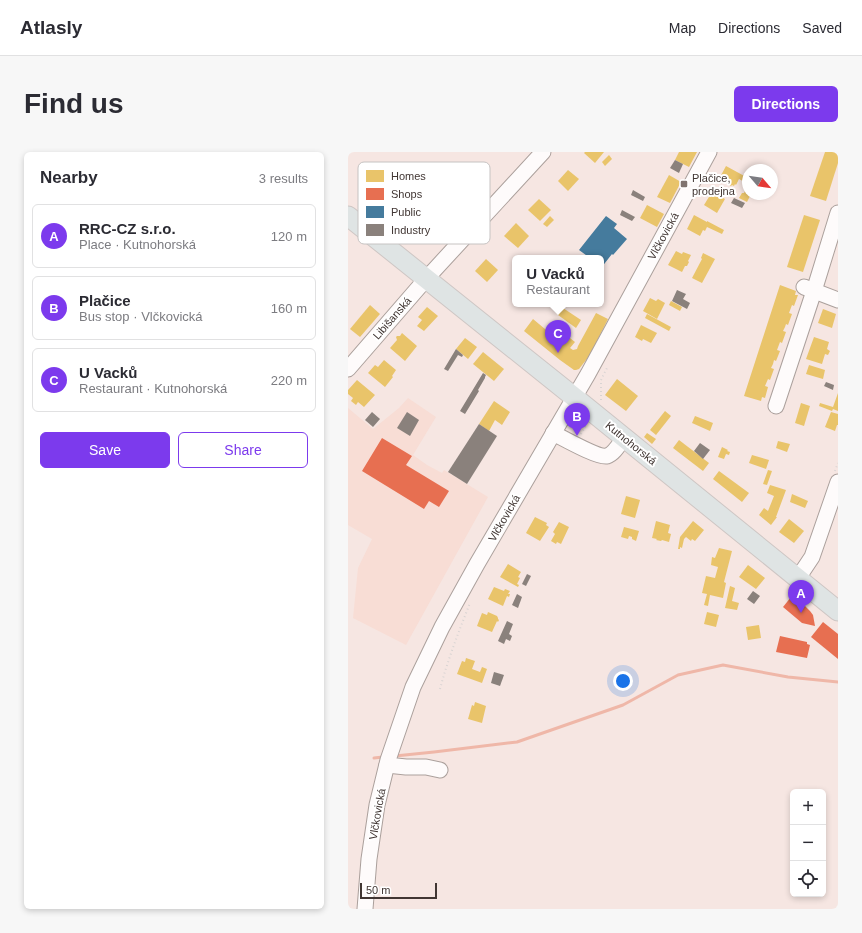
<!DOCTYPE html>
<meta charset="utf-8">
<style>
:root{--surface:#fff;--page:#f7f7f7;--text:#2b2b33;--muted:#7c7c81;--line:#e1e1e2;--accent:#7c3aed}
body{margin:0;font-family:Helvetica,sans-serif;background:var(--page);color:var(--text)}
.controls{position:absolute;right:12px;bottom:12px;display:grid;overflow:hidden;border-radius:6px;box-shadow:0 2px 6px #0003}
.controls button{width:36px;height:36px;display:grid;place-items:center;padding:0;border:0;border-bottom:1px solid var(--line);background:var(--surface);color:var(--text);font:20px sans-serif}
.compass{position:absolute;left:394px;top:12px;width:36px;height:36px;border-radius:50%;background:var(--surface);box-shadow:0 2px 6px #0003;rotate:119deg}
.scale{position:absolute;left:12px;bottom:10px;width:77px;box-sizing:border-box;padding-left:4px;border:2px solid #413633;border-top:0;font-size:11px;line-height:14px;white-space:nowrap;color:#413633;-webkit-text-stroke:3px #fff;paint-order:stroke}
.you{position:absolute;left:275px;top:529px;width:14px;height:14px;margin:-10px;border:3px solid #fff;border-radius:50%;background:#1a73e8;box-shadow:0 0 0 6px #1a73e833}
.badge{display:grid;place-items:center;width:26px;height:26px;border-radius:50%;background:var(--accent);color:#fff;font-size:13px;font-weight:700}
.pin{position:absolute;translate:-50% -33px;filter:drop-shadow(0 1px 2px #0008)}
.pin::after{content:'';position:absolute;top:21px;width:14px;height:12px;background:inherit;clip-path:polygon(0 0,100% 0,50% 100%)}
.popup{position:absolute;left:164px;top:103px;width:92px;height:52px;box-sizing:border-box;display:grid;place-content:center;border-radius:6px;background:var(--surface);filter:drop-shadow(0 1px 3px #0005);font-size:13px;white-space:nowrap;color:var(--muted)}
.popup b{font-size:15px;color:var(--text)}
.popup::after{content:'';position:absolute;left:50%;top:100%;margin-left:-8px;border:8px solid transparent;border-top-color:var(--surface)}
.list{margin:0;padding:0;list-style:none}
h2{display:flex;justify-content:space-between;align-items:center;height:52px;margin:0;padding:0 16px;font-size:17px}
h2 small{font-size:13px;font-weight:400;color:var(--muted)}
.list li{display:grid;grid-template-columns:26px 1fr auto;gap:12px;align-items:center;box-sizing:border-box;height:64px;margin:0 8px 8px;padding:0 8px;border:1px solid var(--line);border-radius:6px}
.list b{display:block;font-size:15px;white-space:nowrap}
.list p{margin:0;font-size:13px;white-space:nowrap;color:var(--muted)}
.list em{font-size:13px;font-style:normal;color:var(--muted)}
.actions{display:flex;gap:8px;padding:12px 16px}
.actions a{flex:1;padding:9px 0;border:1px solid var(--accent);border-radius:6px;text-align:center;font-size:14px;color:var(--accent)}
.actions .main{background:var(--accent);color:#fff}
.icon{flex:none;width:22px;height:22px;fill:none;stroke:currentColor;stroke-width:2;stroke-linecap:round;stroke-linejoin:round}
.map{position:relative;flex:none;width:490px;height:757px;overflow:hidden;border-radius:6px}
header{display:flex;align-items:center;gap:24px;box-sizing:border-box;height:56px;padding:0 20px;background:var(--surface);border-bottom:1px solid var(--line)}
header strong{font-size:19px}
nav{display:flex;gap:22px;margin-inline-start:auto;font-size:14px}
.intro{display:flex;align-items:center;justify-content:space-between;box-sizing:border-box;height:96px;padding:0 24px}
h1{margin:0;font-size:28px}
.button{padding:10px 18px;border-radius:6px;background:var(--accent);color:#fff;font-size:14px;font-weight:700}
main{display:flex;gap:24px;padding:0 24px}
aside{flex:1;background:var(--surface);border-radius:6px;box-shadow:0 2px 6px #0003}
.map>svg:first-child{display:block}
</style>
<header>
<strong>Atlasly</strong>
<nav><a>Map</a><a>Directions</a><a>Saved</a></nav>
</header>
<div class="intro"><h1>Find us</h1><a class="button">Directions</a></div>
<main>
<aside>
<h2>Nearby<small>3 results</small></h2>
<ul class="list">
<li><span class="badge">A</span><div><b>RRC-CZ s.r.o.</b><p>Place · Kutnohorská</p></div><em>120 m</em></li>
<li><span class="badge">B</span><div><b>Plačice</b><p>Bus stop · Vlčkovická</p></div><em>160 m</em></li>
<li><span class="badge">C</span><div><b>U Vacků</b><p>Restaurant · Kutnohorská</p></div><em>220 m</em></li>
</ul>
<div class="actions"><a class="main">Save</a><a>Share</a></div>
</aside>
<div class="map">
<svg width="490" height="757" viewBox="0 0 490 757">
<rect width="100%" height="100%" fill="#f6e6e2"/>
<polygon fill="#f8ddd5" points="60,246 88,265 65,303 79,313 94,321 96,318 140,345 58,493 5,466 10,416 24,387 0,373 0,256 25,277 51,256"/>
<g fill="#e9c46a">
<polygon points="237,0 256,0 247,11 236,1"/>
<polygon points="331,0 349,0 341,15 327,8"/>
<polygon points="477,0 490,0 490,11 478,49 462,44"/>
<polygon points="261,3 264,7 257,14 254,10"/>
<polygon points="378,14 400,26 400,32 391,27 388,33 387,32 386,34 384,33 383,34 371,27"/>
<polygon points="220,18 231,27 220,39 210,29"/>
<polygon points="321,23 333,30 322,51 309,45"/>
<polygon points="397,39 400,41 400,42 403,42 399,50 391,46 394,41 396,41"/>
<polygon points="364,40 377,47 369,61 356,53"/>
<polygon points="191,47 203,58 192,69 180,58"/>
<polygon points="299,53 316,62 309,75 292,66"/>
<polygon points="346,63 359,70 359,69 376,78 374,82 359,75 357,79 355,78 352,84 339,77"/>
<polygon points="456,63 472,68 455,120 439,115"/>
<polygon points="202,64 206,68 199,75 195,72"/>
<polygon points="168,71 181,84 170,96 156,84"/>
<polygon points="328,99 334,102 335,100 343,103 340,109 341,110 339,114 337,114 334,120 320,113"/>
<polygon points="355,101 367,107 354,131 344,126 354,107 353,106"/>
<polygon points="138,107 150,118 139,130 127,119"/>
<polygon points="432,133 448,139 447,143 450,143 446,154 444,153 441,161 444,162 440,173 438,172 437,175 435,179 438,180 434,191 432,190 429,198 432,199 428,209 426,208 425,212 423,216 426,217 422,228 420,227 417,234 420,235 417,246 414,245 413,249 396,244"/>
<polygon points="302,146 308,149 310,147 317,151 309,167 295,159"/>
<polygon points="323,149 334,155 332,159 321,153"/>
<polygon points="22,153 32,162 12,185 2,177"/>
<polygon points="79,155 90,164 76,179 69,174 74,168 70,165"/>
<polygon points="215,156 233,168 228,176 210,163"/>
<polygon points="475,157 488,162 484,176 470,171"/>
<polygon points="248,161 260,167 242,203 231,217 228,218 226,218 212,208 176,179 185,167 203,182 208,175 227,190 222,196 225,198 229,197 230,194"/>
<polygon points="299,162 323,175 321,179 297,166"/>
<polygon points="293,173 309,181 303,191 295,187 294,189 287,185"/>
<polygon points="54,181 69,194 57,209 42,196 49,188 48,185 49,184 52,184"/>
<polygon points="466,185 481,190 479,197 482,199 480,203 477,202 474,212 458,207"/>
<polygon points="117,186 129,195 120,207 108,197"/>
<polygon points="135,200 156,217 146,229 125,212"/>
<polygon points="36,208 48,218 44,224 45,225 37,235 20,221 27,213 30,215"/>
<polygon points="461,213 477,218 475,227 458,222"/>
<polygon points="269,227 290,244 278,259 257,243"/>
<polygon points="9,228 27,243 16,255 10,250 8,253 3,249 5,246 0,242 0,238"/>
<polygon points="490,241 490,259 485,257 484,259 471,254 472,251 485,255"/>
<polygon points="146,249 162,260 154,273 147,268 141,279 131,272"/>
<polygon points="453,251 462,254 456,274 447,271"/>
<polygon points="317,259 323,264 308,283 302,278"/>
<polygon points="483,260 490,262 490,273 489,273 487,279 477,275"/>
<polygon points="347,264 365,271 362,279 344,271"/>
<polygon points="299,281 308,287 304,292 296,285"/>
<polygon points="331,288 361,311 355,319 325,296"/>
<polygon points="430,289 442,292 439,300 428,296"/>
<polygon points="374,295 380,298 379,299 382,300 381,303 378,302 376,307 370,305"/>
<polygon points="404,303 421,308 418,317 401,311"/>
<polygon points="420,318 424,319 419,333 415,332"/>
<polygon points="371,319 401,341 394,350 365,327"/>
<polygon points="422,333 438,338 428,365 429,365 423,373 411,363 416,356 420,359 426,344 419,341"/>
<polygon points="444,342 460,349 457,356 442,350"/>
<polygon points="278,344 292,348 287,366 273,362"/>
<polygon points="187,365 199,371 198,373 201,375 192,389 178,381"/>
<polygon points="441,367 456,379 446,391 431,380"/>
<polygon points="308,369 322,373 320,381 323,382 321,390 314,388 313,389 308,388 309,387 304,386"/>
<polygon points="345,369 356,378 347,389 344,387 343,389 338,385 336,387 334,396 332,395 332,397 330,397 332,385"/>
<polygon points="211,370 221,375 213,392 209,390 208,392 203,389 207,382 205,380"/>
<polygon points="276,375 291,379 288,389 284,387 284,385 281,384 280,387 273,385"/>
<polygon points="371,396 384,399 376,430 378,431 375,446 362,443 360,454 356,453 359,442 354,441 358,424 367,426 370,415 363,413 364,405 367,406"/>
<polygon points="160,412 173,420 170,425 172,426 169,432 171,433 170,435 152,425"/>
<polygon points="400,413 417,426 408,437 391,425"/>
<polygon points="382,434 387,436 384,449 391,451 389,458 377,456"/>
<polygon points="146,435 156,439 157,437 162,439 160,442 162,442 161,445 159,444 155,454 140,447"/>
<polygon points="140,460 149,464 150,466 150,467 151,468 150,470 149,469 144,480 129,474 134,461 139,463"/>
<polygon points="359,460 371,463 368,475 356,472"/>
<polygon points="411,473 413,486 400,488 398,475"/>
<polygon points="118,506 127,509 124,517 132,520 134,515 139,517 134,531 109,522 114,509 117,510"/>
<polygon points="127,550 138,554 134,571 120,567 124,553 126,554"/>
</g>
<g fill="#e76f51">
<polygon points="34,286 64,304 58,313 101,339 91,355 81,349 76,357 14,319"/>
<polygon points="443,445 451,452 457,454 462,459 465,463 467,474 454,471 435,455"/>
<polygon points="475,470 490,482 490,507 463,485"/>
<polygon points="432,484 459,490 459,492 462,493 459,506 428,500"/>
</g>
<polygon fill="#457b9d" points="258,64 269,72 266,76 279,87 265,103 264,102 253,116 253,106 242,106 231,98"/>
<g fill="#8a817c">
<polygon points="327,8 335,12 331,21 322,16"/>
<polygon points="285,38 297,45 295,49 283,43"/>
<polygon points="386,46 397,51 394,56 383,51"/>
<polygon points="274,58 287,65 284,69 272,63"/>
<polygon points="329,138 338,142 335,147 342,151 339,157 324,149"/>
<polygon points="108,197 115,203 114,205 110,203 100,219 96,217"/>
<polygon points="135,221 138,223 137,225 137,226 130,238 131,239 117,262 112,259"/>
<polygon points="478,230 486,233 485,238 476,234"/>
<polygon points="24,260 32,267 25,275 17,268"/>
<polygon points="59,260 71,268 62,284 49,276"/>
<polygon points="131,272 149,284 119,332 100,320"/>
<polygon points="352,291 362,298 355,307 346,299"/>
<polygon points="179,422 183,424 178,434 174,432"/>
<polygon points="405,439 412,444 406,452 399,447"/>
<polygon points="169,442 174,445 170,456 164,453"/>
<polygon points="159,469 165,472 161,482 164,484 162,489 158,487 156,492 150,489"/>
<polygon points="146,520 156,523 152,534 143,531"/>
</g>
<g fill="none" stroke-linecap="round" stroke-linejoin="round">
<g stroke="#efb7a8" stroke-width="3">
<polyline points="47,604 86,600 169,590 275,553 330,523 375,513 440,525 490,530"/>
<polyline points="26,606 35,605"/>
</g>
<g stroke="#aba09c" stroke-width="17">
<g id="minor">
<polyline points="456,135 490,148"/>
<polyline points="0,217 78,127 195,0"/>
<polyline points="428,254 466,139 490,61"/>
<path d="M205,281C215,286 250,306 259,304C266,302 272,291 276,286"/>
<polyline points="450,426 464,405 490,330"/>
<polyline points="39,613 58,615 78,615 92,618"/>
<polyline points="17,757 21,707 29,653 40,608 65,535 94,475 129,412 240,222 361,0"/>
</g>
</g>
<g stroke="#cec6c4" stroke-width="21">
<polyline id="major" points="0,64 226,245 490,459"/>
</g>
<g stroke="#d9d4d3" stroke-width="2" stroke-dasharray="1 3" stroke-linecap="butt">
<polyline points="253,248 253,228 259,216"/>
<polyline points="233,282 239,272"/>
<polyline points="487,319 490,311"/>
<path d="M92,537C100,507 111,479 122,451"/>
</g>
<use href="#minor" stroke="#fefbfb" stroke-width="15"/>
<use href="#major" stroke="#dfe4e4" stroke-width="19"/>
</g>
<rect fill="#807470" stroke="#fff" stroke-width="1.5" x="332" y="28" width="8" height="8" rx="2"/>
<g text-anchor="middle" stroke-width="4" stroke-linejoin="round" paint-order="stroke">
<g font-size="11" fill="#413633" stroke="#fff" text-anchor="start">
<text x="344" y="30">Plačice,<tspan x="344" dy="13">prodejna</tspan></text>
</g>
<g font-size="11" fill="#413633" stroke="#fff">
<text transform="translate(315 84) rotate(-61)" y="4">Vlčkovická</text>
<text transform="translate(44 166) rotate(-49)" y="4">Libišanská</text>
<text transform="translate(283 291) rotate(39)" y="4">Kutnohorská</text>
<text transform="translate(156 366) rotate(-60)" y="4">Vlčkovická</text>
<text transform="translate(29 662) rotate(-80)" y="4">Vlčkovická</text>
</g>
</g>
<rect x="10" y="10" width="132" height="82" rx="6" fill="#fff" stroke="#c6c3c2" stroke-width="1"/>
<rect x="18" y="18" width="18" height="12" fill="#e9c46a"/>
<rect x="18" y="36" width="18" height="12" fill="#e76f51"/>
<rect x="18" y="54" width="18" height="12" fill="#457b9d"/>
<rect x="18" y="72" width="18" height="12" fill="#8a817c"/>
<g font-size="11" fill="#413633">
<text x="43" y="28">Homes</text>
<text x="43" y="46">Shops</text>
<text x="43" y="64">Public</text>
<text x="43" y="82">Industry</text>
</g>
</svg>
<div class="controls">
<button>+</button>
<button>−</button>
<button><svg class="icon" aria-label="locate" viewBox="0 0 24 24"><circle cx="12" cy="12" r="6"/><path d="M12 2v4M12 18v4M2 12h4M18 12h4"/></svg></button>
</div>
<svg class="compass" viewBox="-18 -18 36 36"><path d="M0-13l5 13h-10z" fill="#e53935"/><path d="M0 13l5-13h-10z" fill="#7c7c81"/></svg>
<div class="scale">50 m</div>
<div class="you"></div>
<div class="pin badge" style="left:453px;top:461px">A</div>
<div class="pin badge" style="left:229px;top:284px">B</div>
<div class="pin badge" style="left:210px;top:201px">C</div>
<div class="popup"><b>U Vacků</b>Restaurant</div>
</div>
</main>
